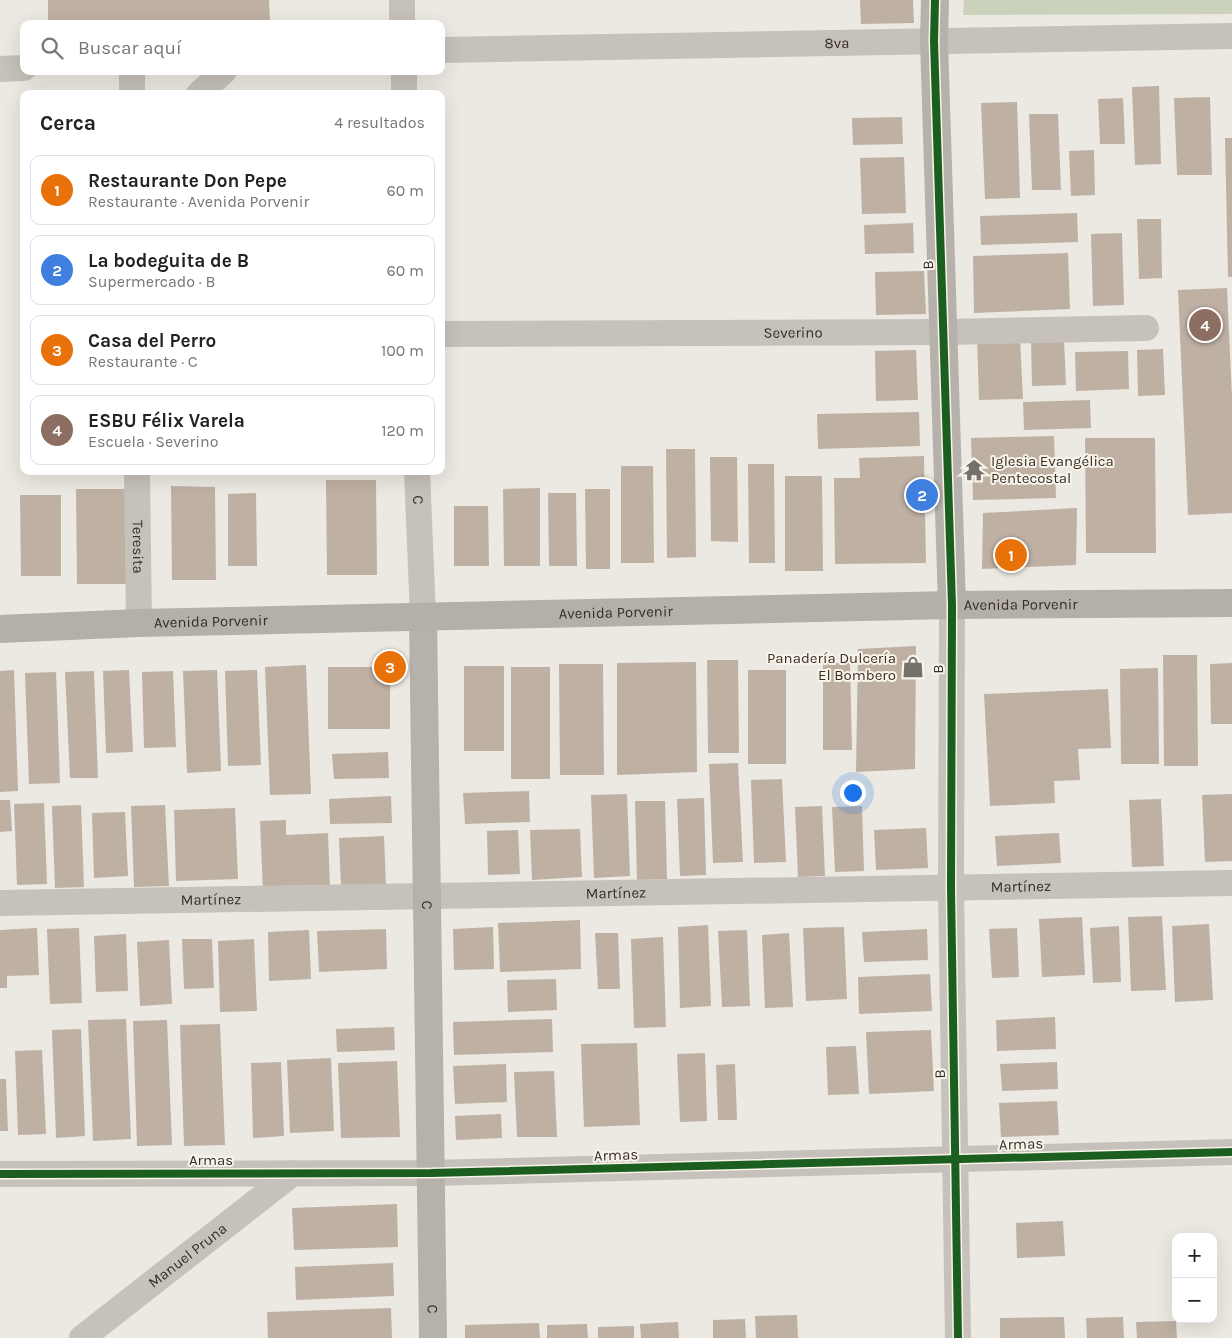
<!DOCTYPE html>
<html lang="es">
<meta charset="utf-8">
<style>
:root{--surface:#fff;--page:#f2f2f2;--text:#222;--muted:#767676;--line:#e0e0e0;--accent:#76706a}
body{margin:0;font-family:Karla,sans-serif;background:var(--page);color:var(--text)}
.controls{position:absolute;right:15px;bottom:15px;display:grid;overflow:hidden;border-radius:10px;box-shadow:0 5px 20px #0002}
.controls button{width:45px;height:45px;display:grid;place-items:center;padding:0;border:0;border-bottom:1px solid var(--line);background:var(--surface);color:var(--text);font:25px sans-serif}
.you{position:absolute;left:852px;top:792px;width:18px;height:18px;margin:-12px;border:4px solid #fff;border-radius:50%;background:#1a73e8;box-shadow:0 0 0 8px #1a73e833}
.badge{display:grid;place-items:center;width:32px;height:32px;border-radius:50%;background:var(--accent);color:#fff;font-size:16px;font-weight:700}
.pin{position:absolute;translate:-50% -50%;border:2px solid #fff;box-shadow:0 1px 5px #0006}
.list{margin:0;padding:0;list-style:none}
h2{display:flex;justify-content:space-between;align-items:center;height:65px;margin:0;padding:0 20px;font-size:21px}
h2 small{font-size:16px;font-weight:400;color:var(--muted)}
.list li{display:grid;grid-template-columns:32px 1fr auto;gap:15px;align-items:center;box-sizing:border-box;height:70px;margin:0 10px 10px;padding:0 10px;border:1px solid var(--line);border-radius:10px}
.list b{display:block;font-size:19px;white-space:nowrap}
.list p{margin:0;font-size:16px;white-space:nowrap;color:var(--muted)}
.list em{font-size:16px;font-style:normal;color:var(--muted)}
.icon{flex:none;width:28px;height:28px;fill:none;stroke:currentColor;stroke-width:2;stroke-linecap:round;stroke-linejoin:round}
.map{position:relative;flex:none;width:1232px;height:1338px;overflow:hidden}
.search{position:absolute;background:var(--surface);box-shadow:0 5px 20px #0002;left:20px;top:20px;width:425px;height:55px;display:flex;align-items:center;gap:12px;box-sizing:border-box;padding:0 18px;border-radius:10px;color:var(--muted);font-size:19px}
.panel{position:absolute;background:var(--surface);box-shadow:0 5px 20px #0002;left:20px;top:90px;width:425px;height:385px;border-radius:10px}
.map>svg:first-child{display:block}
</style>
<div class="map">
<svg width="1232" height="1338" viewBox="0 0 1232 1338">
<rect width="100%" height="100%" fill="#ece9e2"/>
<polygon fill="#cad2bc" points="964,0 1232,0 1232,14 963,15"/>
<g fill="#bfb0a4">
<polygon points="48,0 269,0 270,24 48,24"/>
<polygon points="860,0 913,0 914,23 861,24"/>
<polygon points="1159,86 1161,164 1135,165 1132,87"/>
<polygon points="1210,97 1212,175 1177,175 1174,98"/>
<polygon points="1123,98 1125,144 1100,144 1098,99"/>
<polygon points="1017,102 1020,198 985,199 981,103"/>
<polygon points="1029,114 1058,114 1061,190 1032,190"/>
<polygon points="902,117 903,144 853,145 852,118"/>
<polygon points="1225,138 1232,138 1232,277 1228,277"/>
<polygon points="1094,150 1095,195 1071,196 1069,151"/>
<polygon points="904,157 906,213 862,214 860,158"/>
<polygon points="1077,213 1078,242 981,245 980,216"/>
<polygon points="1137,219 1161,219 1162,278 1139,279"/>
<polygon points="913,223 914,253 865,254 864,225"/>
<polygon points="1122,233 1124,305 1093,306 1091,234"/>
<polygon points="1068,253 1070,309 974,313 973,256"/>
<polygon points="924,271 926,314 876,315 875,272"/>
<polygon points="1227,288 1232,397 1232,513 1188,515 1178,290"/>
<polygon points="1020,338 1023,399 979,400 977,339"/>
<polygon points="1064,340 1066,385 1032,386 1031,341"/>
<polygon points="1163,349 1165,395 1138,396 1137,350"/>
<polygon points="916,350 918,400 876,401 875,351"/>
<polygon points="1128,351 1129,389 1076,391 1075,352"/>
<polygon points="1090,400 1091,428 1024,430 1023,402"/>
<polygon points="919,412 920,446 818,449 817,414"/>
<polygon points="1054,436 1056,498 973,500 971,438"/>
<polygon points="1085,438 1155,438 1156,553 1086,553"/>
<polygon points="666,449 695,449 696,557 667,558"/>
<polygon points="924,456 926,563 835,564 834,478 860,478 859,458"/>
<polygon points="710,457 737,457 738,542 711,541"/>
<polygon points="748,464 774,464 775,563 749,563"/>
<polygon points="621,466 653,466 654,563 621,563"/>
<polygon points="785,476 822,476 823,571 785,571"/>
<polygon points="326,480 376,480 377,575 327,575"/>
<polygon points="171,486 215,487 216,580 172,580"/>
<polygon points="540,488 540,566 504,566 503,489"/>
<polygon points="76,489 125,489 126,584 77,584"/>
<polygon points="585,489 610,489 610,569 586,569"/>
<polygon points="256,493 257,566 228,566 228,494"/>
<polygon points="548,493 576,493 577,566 549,566"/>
<polygon points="20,495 61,495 61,576 21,576"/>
<polygon points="454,506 488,506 489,566 454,566"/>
<polygon points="1077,508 1076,565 982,569 983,513"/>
<polygon points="916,646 915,769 856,772 858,649"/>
<polygon points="1163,655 1197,655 1198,766 1164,766"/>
<polygon points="707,660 738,660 739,753 708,753"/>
<polygon points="696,662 697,772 617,775 617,663"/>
<polygon points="823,663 850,663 852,750 823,750"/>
<polygon points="1232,663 1232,724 1211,724 1210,664"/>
<polygon points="559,664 603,664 604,775 560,775"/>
<polygon points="306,665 311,794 270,795 265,667"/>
<rect x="464" y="666" width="40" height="85"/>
<rect x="328" y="667" width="62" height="62"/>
<rect x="511" y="667" width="39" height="112"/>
<polygon points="1158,668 1159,764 1121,764 1120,669"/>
<polygon points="14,670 18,791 0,792 0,671"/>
<polygon points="129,670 133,752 106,753 103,671"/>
<polygon points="217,670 221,771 187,773 183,671"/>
<polygon points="257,670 261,765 228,766 225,671"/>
<rect x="748" y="670" width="38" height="94"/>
<polygon points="94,671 98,778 70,778 65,672"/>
<polygon points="173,671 176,747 144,748 142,672"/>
<polygon points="56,672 60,783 29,784 25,673"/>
<polygon points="1108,689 1111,748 1078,749 1080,780 1054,781 1055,803 990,806 984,694"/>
<polygon points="388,752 389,778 334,779 332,754"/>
<polygon points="738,763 743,862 713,863 709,764"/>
<polygon points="782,779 786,862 754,863 751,780"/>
<polygon points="529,791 530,822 465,824 463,793"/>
<polygon points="627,794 630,876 594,878 591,795"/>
<polygon points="1232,794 1232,861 1205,862 1202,795"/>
<polygon points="391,796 392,823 330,824 329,799"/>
<polygon points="704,798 706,875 680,876 677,799"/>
<polygon points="1161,799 1164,866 1132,867 1129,800"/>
<polygon points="0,800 10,800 12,831 0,832"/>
<polygon points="635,801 665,801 667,879 637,880"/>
<polygon points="44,803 47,884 17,885 14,804"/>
<polygon points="81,805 84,887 55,888 52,806"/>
<polygon points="165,805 169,886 134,887 131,806"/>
<polygon points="822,806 825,876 798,877 795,807"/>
<polygon points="862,806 864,871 835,872 832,807"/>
<polygon points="235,808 238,879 176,881 174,810"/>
<polygon points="125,812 128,876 94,878 92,813"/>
<polygon points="286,820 286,835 328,833 330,888 263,891 260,821"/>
<polygon points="926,828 928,868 876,870 874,830"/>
<polygon points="580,829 582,877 532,880 530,830"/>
<polygon points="518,830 520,874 488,875 487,831"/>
<polygon points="1059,833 1061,863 997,866 995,836"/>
<polygon points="384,836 386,886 341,887 339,838"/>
<polygon points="1162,916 1166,990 1131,991 1128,917"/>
<polygon points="1082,917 1085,975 1042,977 1039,919"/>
<polygon points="580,920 581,969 500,972 498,923"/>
<polygon points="1209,924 1213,1000 1175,1002 1172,926"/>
<polygon points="708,925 711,1006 680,1008 678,927"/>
<polygon points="1119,926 1121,982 1093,983 1090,928"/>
<polygon points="493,927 494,969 454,970 453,929"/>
<polygon points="844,927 847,999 806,1001 803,928"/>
<polygon points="37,928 39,975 7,976 7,988 0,988 0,930"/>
<polygon points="79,928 82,1003 50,1004 47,929"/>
<polygon points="1017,928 1019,977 992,978 989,929"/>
<polygon points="386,929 387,969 319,972 317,931"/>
<polygon points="927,929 928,960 864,962 862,932"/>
<polygon points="309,930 311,979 269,981 268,932"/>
<polygon points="747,930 750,1006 722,1007 718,931"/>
<polygon points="595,933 618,933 620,989 598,989"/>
<polygon points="789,933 793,1007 765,1008 762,935"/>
<polygon points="126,934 128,991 96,992 94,936"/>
<polygon points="663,937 666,1027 634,1028 631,939"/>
<polygon points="182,939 212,939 214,988 184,989"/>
<polygon points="254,939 257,1011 220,1012 218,941"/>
<polygon points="169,940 172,1004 140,1006 137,942"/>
<polygon points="930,974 932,1011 859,1014 858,977"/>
<polygon points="556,979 557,1010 508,1012 507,980"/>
<polygon points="1055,1017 1056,1049 997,1051 996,1020"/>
<polygon points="126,1019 131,1139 93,1141 88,1020"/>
<polygon points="552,1019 553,1052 454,1055 453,1022"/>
<polygon points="167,1020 172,1145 137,1146 133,1021"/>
<polygon points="220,1024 225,1145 184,1146 180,1025"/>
<polygon points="394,1027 395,1050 337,1052 336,1029"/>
<polygon points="81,1029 85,1136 56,1138 52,1030"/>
<polygon points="931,1030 934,1091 869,1094 866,1032"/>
<polygon points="637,1043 640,1125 584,1127 581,1044"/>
<polygon points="856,1046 859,1094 828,1095 826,1047"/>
<polygon points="42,1050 46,1134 18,1135 15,1051"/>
<polygon points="705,1053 707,1121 680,1122 677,1054"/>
<polygon points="331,1058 334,1131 290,1133 287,1060"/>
<polygon points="397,1061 400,1137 341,1138 338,1063"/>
<polygon points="281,1062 284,1136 253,1138 251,1063"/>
<polygon points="1057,1062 1058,1089 1002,1091 1000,1064"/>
<polygon points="506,1064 507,1102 455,1104 453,1066"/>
<polygon points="735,1064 737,1120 718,1120 716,1065"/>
<polygon points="554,1071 557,1137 517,1137 514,1072"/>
<polygon points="0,1079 6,1079 8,1131 0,1131"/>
<polygon points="1057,1101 1059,1135 1001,1137 999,1103"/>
<polygon points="501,1114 502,1138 456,1140 455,1116"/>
<polygon points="397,1204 398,1247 294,1250 292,1208"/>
<polygon points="1063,1221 1065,1256 1017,1258 1016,1223"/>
<polygon points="393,1263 394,1296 296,1300 295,1267"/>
<polygon points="391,1308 392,1338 268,1338 267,1312"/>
<polygon points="797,1315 798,1338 756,1338 755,1316"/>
<polygon points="1064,1317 1065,1338 1000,1338 1000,1318"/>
<polygon points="1123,1317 1124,1338 1087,1338 1086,1318"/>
<polygon points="745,1319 746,1338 713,1338 713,1320"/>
<polygon points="1176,1321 1177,1338 1137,1338 1136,1322"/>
<polygon points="678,1322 679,1338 641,1338 640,1324"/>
<polygon points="539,1323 540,1338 465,1338 465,1325"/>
<polygon points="587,1324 588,1338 547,1338 547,1325"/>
<polygon points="634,1326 634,1338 598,1338 598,1327"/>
</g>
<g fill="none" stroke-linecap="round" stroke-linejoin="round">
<g stroke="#c6c1ba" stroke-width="26">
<polyline points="402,0 402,24"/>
<path id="s1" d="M441,50L1232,36"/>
<polyline points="0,69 24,68"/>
<polyline points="132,71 132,94"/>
<polyline points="404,71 404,94"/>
<polyline points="199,94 224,71"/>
<path id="s2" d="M441,334L944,332L1146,328"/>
<path id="s3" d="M137,471L139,623"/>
<path id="s4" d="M417,471L423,617"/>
<polyline points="952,605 951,888 958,1338"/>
<path id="s5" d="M0,903L1232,883"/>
<polyline points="0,1174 431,1173 1232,1152"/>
<path id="s6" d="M82,1338L293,1173"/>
</g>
<g stroke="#b6b1ab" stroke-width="28">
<polyline points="935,0 934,41 952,605"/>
<path id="s7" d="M423,617L433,1338"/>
</g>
<path stroke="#b4afa9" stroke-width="28" id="s8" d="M0,629L139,623L952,605L1232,603"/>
<g stroke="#f9f4e9" stroke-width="11">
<g id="cycleway">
<polyline points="935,0 934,41 952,605 951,888 958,1338"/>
<polyline points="0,1174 431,1173 1232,1152"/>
</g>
</g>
<use href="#cycleway" stroke="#1b5e20" stroke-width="8"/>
</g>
<defs>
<g id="temple-bare" transform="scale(1.725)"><path d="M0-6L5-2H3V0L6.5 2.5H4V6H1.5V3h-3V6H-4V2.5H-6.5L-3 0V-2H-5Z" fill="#76706a" stroke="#f9f4e9" stroke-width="2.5" paint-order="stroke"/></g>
<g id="shop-bare" transform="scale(1.725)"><path d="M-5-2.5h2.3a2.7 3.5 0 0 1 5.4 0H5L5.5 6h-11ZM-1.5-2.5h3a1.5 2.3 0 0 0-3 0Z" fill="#76706a" stroke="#f9f4e9" stroke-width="2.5" paint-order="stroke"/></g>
</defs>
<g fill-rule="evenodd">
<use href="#temple-bare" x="974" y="470"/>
<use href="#shop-bare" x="913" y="667"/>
</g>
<g text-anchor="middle" stroke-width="4" stroke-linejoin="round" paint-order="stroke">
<g font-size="15" fill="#362f29" stroke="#f9f4e9">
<text dy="5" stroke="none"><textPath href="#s1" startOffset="396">8va</textPath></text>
<text transform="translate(928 265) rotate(-92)" y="5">B</text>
<text dy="5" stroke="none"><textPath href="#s2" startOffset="352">Severino</textPath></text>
<text dy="5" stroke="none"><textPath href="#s4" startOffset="29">C</textPath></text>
<text dy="5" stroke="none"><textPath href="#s3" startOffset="76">Teresita</textPath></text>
<text dy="5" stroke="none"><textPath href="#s8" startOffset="1021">Avenida Porvenir</textPath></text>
<text dy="5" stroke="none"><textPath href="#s8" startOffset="616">Avenida Porvenir</textPath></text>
<text dy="5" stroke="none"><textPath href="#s8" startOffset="211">Avenida Porvenir</textPath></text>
<text transform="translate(938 669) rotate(-90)" y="5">B</text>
<text dy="5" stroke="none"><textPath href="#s5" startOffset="1021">Martínez</textPath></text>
<text dy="5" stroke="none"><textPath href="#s5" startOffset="616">Martínez</textPath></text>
<text dy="5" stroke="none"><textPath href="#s5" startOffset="211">Martínez</textPath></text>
<text dy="5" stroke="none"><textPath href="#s7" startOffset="288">C</textPath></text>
<text transform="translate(940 1074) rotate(-91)" y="5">B</text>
<text transform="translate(1021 1144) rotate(-2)" y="5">Armas</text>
<text transform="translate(616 1155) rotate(-2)" y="5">Armas</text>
<text x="211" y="1165">Armas</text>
<text dy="5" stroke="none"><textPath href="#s6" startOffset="134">Manuel Pruna</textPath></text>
<text dy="5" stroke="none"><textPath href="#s7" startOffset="692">C</textPath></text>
</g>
<g font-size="15" fill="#362f29" stroke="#f9f4e9" text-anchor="start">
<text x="991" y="466">Iglesia Evangélica<tspan x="991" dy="17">Pentecostal</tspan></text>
<text x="896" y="663" text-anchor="end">Panadería Dulcería<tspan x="896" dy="17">El Bombero</tspan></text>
</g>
</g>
</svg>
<div class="controls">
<button>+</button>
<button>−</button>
</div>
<div class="you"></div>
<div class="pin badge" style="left:1011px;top:555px;background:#e8710a">1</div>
<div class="pin badge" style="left:922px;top:495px;background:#3f7fe0">2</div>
<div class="pin badge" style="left:390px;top:667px;background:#e8710a">3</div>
<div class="pin badge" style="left:1205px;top:325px;background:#8d6e63">4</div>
<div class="search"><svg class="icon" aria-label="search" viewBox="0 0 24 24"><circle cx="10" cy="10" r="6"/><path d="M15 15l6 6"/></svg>Buscar aquí</div>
<section class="panel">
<h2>Cerca<small>4 resultados</small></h2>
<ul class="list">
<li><span class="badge" style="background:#e8710a">1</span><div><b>Restaurante Don Pepe</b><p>Restaurante · Avenida Porvenir</p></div><em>60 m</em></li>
<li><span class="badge" style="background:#3f7fe0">2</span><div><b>La bodeguita de B</b><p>Supermercado · B</p></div><em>60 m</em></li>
<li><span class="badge" style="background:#e8710a">3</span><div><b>Casa del Perro</b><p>Restaurante · C</p></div><em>100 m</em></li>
<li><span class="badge" style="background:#8d6e63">4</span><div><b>ESBU Félix Varela</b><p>Escuela · Severino</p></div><em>120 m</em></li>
</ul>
</section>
</div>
